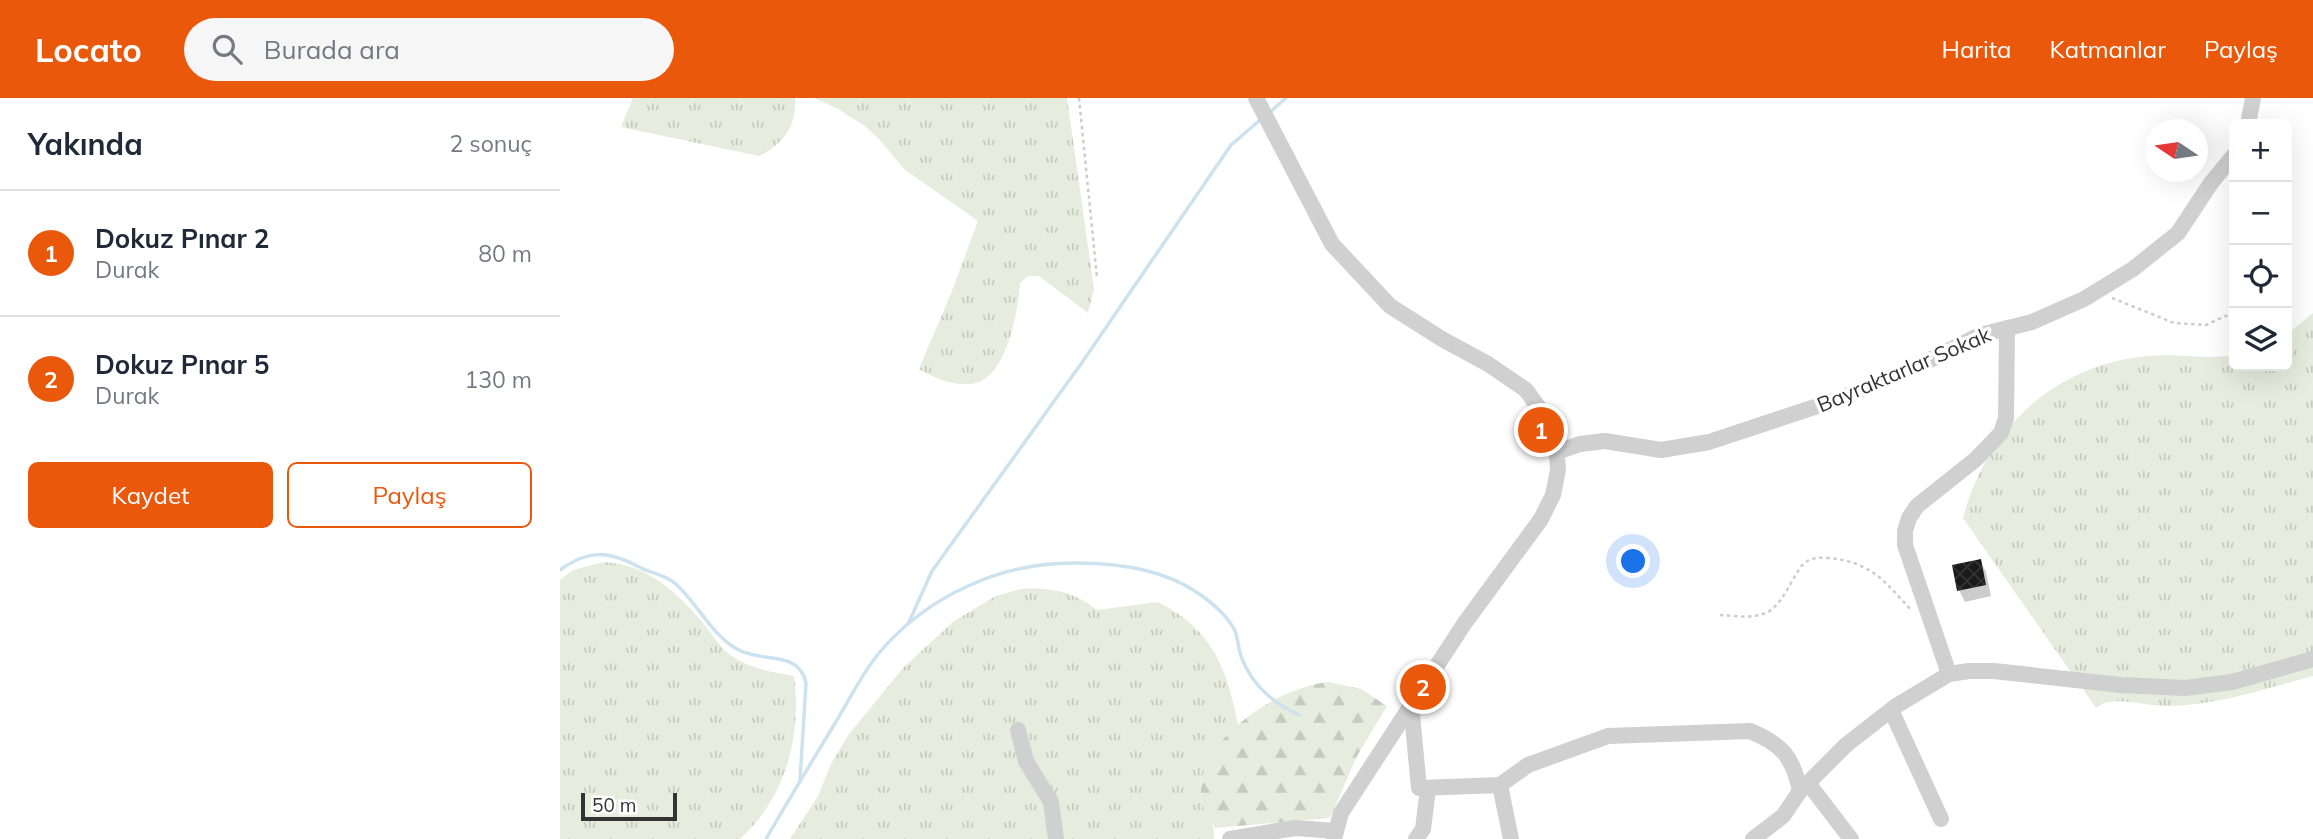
<!DOCTYPE html>
<html lang="tr">
<meta charset="utf-8">
<style>
:root{--surface:#fff;--page:#f6f6f7;--text:#1f2937;--muted:#747a83;--line:#e0e1e3;--accent:#ea580c}
body{margin:0;font-family:Mulish,sans-serif;background:var(--page);color:var(--text)}
.controls{position:absolute;right:21px;top:21px;display:grid;overflow:hidden;border-radius:10px;box-shadow:0 7px 28px #0002}
.controls button{width:63px;height:63px;display:grid;place-items:center;padding:0;border:0;border-bottom:2px solid var(--line);background:var(--surface);color:var(--text);font:35px sans-serif}
.compass{position:absolute;left:1585px;top:21px;width:63px;height:63px;border-radius:50%;background:var(--surface);box-shadow:0 7px 28px #0002;rotate:283deg}
.scale{position:absolute;left:21px;bottom:18px;width:96px;box-sizing:border-box;padding-left:7px;border:4px solid #333;border-top:0;font-size:19px;line-height:24px;white-space:nowrap;color:#333;-webkit-text-stroke:5px #fff;paint-order:stroke}
.you{position:absolute;left:1074px;top:464px;width:24px;height:24px;margin:-18px;border:5px solid #fff;border-radius:50%;background:#1a73e8;box-shadow:0 0 0 10px #1a73e833}
.badge{display:grid;place-items:center;width:46px;height:46px;border-radius:50%;background:var(--accent);color:#fff;font-size:23px;font-weight:700}
.pin{position:absolute;translate:-50% -50%;border:4px solid #fff;box-shadow:0 2px 7px #0006}
.list{margin:0;padding:0;list-style:none}
h2{display:flex;justify-content:space-between;align-items:center;height:91px;margin:0;padding:0 28px;font-size:30px}
h2 small{font-size:23px;font-weight:400;color:var(--muted)}
.list li{display:grid;grid-template-columns:46px 1fr auto;gap:21px;align-items:center;box-sizing:border-box;height:126px;padding:0 28px;border-top:2px solid var(--line)}
.list b{display:block;font-size:26px;white-space:nowrap}
.list p{margin:0;font-size:23px;white-space:nowrap;color:var(--muted)}
.list em{font-size:23px;font-style:normal;color:var(--muted)}
.actions{display:flex;gap:14px;padding:21px 28px}
.actions a{flex:1;padding:16px 0;border:2px solid var(--accent);border-radius:10px;text-align:center;font-size:24px;color:var(--accent)}
.actions .main{background:var(--accent);color:#fff}
.icon{flex:none;width:38px;height:38px;fill:none;stroke:currentColor;stroke-width:2;stroke-linecap:round;stroke-linejoin:round}
.map{position:relative;flex:none;width:1753px;height:741px;overflow:hidden}
header{display:flex;align-items:center;gap:42px;box-sizing:border-box;height:98px;padding:0 35px;background:var(--accent);color:#fff}
header strong{font-size:33px}
nav{display:flex;gap:38px;margin-inline-start:auto;font-size:24px}
.search{width:490px;height:63px;background:var(--page);display:flex;align-items:center;gap:18px;box-sizing:border-box;padding:0 24px;border-radius:38px;color:var(--muted);font-size:26px}
main{display:flex}
aside{flex:1;background:var(--surface)}
.map>svg:first-child{display:block}
</style>
<header>
<strong>Locato</strong>
<div class="search"><svg class="icon" aria-label="search" viewBox="0 0 24 24"><circle cx="10" cy="10" r="6"/><path d="M15 15l6 6"/></svg>Burada ara</div>
<nav><a>Harita</a><a>Katmanlar</a><a>Paylaş</a></nav>
</header>
<main>
<aside>
<h2>Yakında<small>2 sonuç</small></h2>
<ul class="list">
<li><span class="badge">1</span><div><b>Dokuz Pınar 2</b><p>Durak</p></div><em>80 m</em></li>
<li><span class="badge">2</span><div><b>Dokuz Pınar 5</b><p>Durak</p></div><em>130 m</em></li>
</ul>
<div class="actions"><a class="main">Kaydet</a><a>Paylaş</a></div>
</aside>
<div class="map">
<svg width="1753" height="741" viewBox="0 0 1753 741">
<defs>
<pattern id="grass-tufts" width="24" height="20" patternUnits="userSpaceOnUse" patternTransform="scale(1.75)"><rect width="24" height="20" fill="#e6ecde"/><path d="M3 7l-1-3M5 7V3M7 7l1-3M15 17l-1-3M17 17v-4M19 17l1-3" fill="none" stroke="#c6cbbf"/></pattern>
<pattern id="forest-firs" width="22" height="20" patternUnits="userSpaceOnUse" patternTransform="scale(1.75)"><rect width="22" height="20" fill="#e6ecde"/><path d="M5 1l3.5 6h-7zM16 11l3.5 6h-7z" fill="#c6cbbf"/></pattern>
<pattern id="building-cross-hatch" width="8" height="8" patternUnits="userSpaceOnUse" patternTransform="scale(1.75)"><rect width="8" height="8" fill="#1a1a1a"/><path d="M0 0l8 8M0 8l8-8" fill="none" stroke="#333"/></pattern>
</defs>
<rect width="100%" height="100%" fill="#fff"/>
<g fill="url(#grass-tufts)">
<path d="M73,0H235C237,27 223,47 199,58L61,29Z"/>
<path d="M254,0H507L534,191L528,215L479,178H468L460,185C458,212 448,270 421,283C403,292 375,281 359,271L392,193L418,123L344,71L319,41L305,28L278,11Z"/>
<path d="M1753,215V578C1703,591 1657,608 1605,608C1584,608 1552,596 1536,610L1403,420C1427,331 1494,266 1589,258C1618,255 1645,262 1674,257V268H1727V236Z"/>
<path d="M44,464C87,466 117,494 143,525C153,537 159,549 172,558C191,571 212,574 234,578C242,638 226,699 180,741H0V482L13,472Z"/>
<path d="M461,491C490,489 515,494 537,512L598,504C653,532 667,570 678,627C657,650 631,676 644,710C648,724 656,726 654,741H230L258,698L271,666L289,636L344,569L394,523L436,498Z"/>
</g>
<path fill="url(#forest-firs)" d="M769,584L801,591L827,608L797,658L770,720L655,730C602,665 709,589 769,584Z"/>
<polygon fill="#0003" points="1420,463 1426,474 1431,498 1405,504 1399,492"/>
<g fill="none" stroke-linecap="round" stroke-linejoin="round">
<g stroke="#cde2ef" stroke-width="3.5">
<polyline points="709,15 726,0"/>
<path d="M0,472C29,451 49,453 79,469C92,476 105,476 117,487C138,507 151,535 175,550C201,566 239,551 246,585L240,682"/>
<polyline points="349,524 372,473 523,263 671,47 700,22"/>
<path d="M206,741C229,701 253,662 277,622C290,600 302,576 319,555C367,498 441,464 516,465C557,465 603,471 638,495C651,504 668,518 675,533C678,540 678,550 681,558C691,586 713,605 739,617"/>
</g>
</g>
<polygon fill="url(#building-cross-hatch)" points="1421,461 1426,487 1397,493 1392,467"/>
<g fill="none" stroke-linecap="round" stroke-linejoin="round">
<g stroke="#cdcdcd" stroke-width="2.5" stroke-dasharray="3.5 3.5" stroke-linecap="butt">
<polyline points="519,0 537,180"/>
<polyline points="1727,190 1727,189"/>
<polyline points="1552,200 1614,225 1646,227 1674,214"/>
<path d="M1160,517C1175,518 1194,521 1208,514C1223,505 1230,484 1240,470C1247,460 1257,459 1268,460C1312,464 1324,483 1352,513"/>
</g>
<g stroke="#d0d0d0" stroke-width="16">
<polyline points="696,0 772,146 830,208 882,241 928,266 966,292 984,317 996,345 998,372 993,397 981,421 904,526 781,715 774,741"/>
<polyline points="1688,26 1693,0"/>
<polyline points="997,354 1020,346 1045,343 1101,352 1149,344 1282,300 1366,264 1420,237 1472,224 1524,201 1573,171 1618,135 1651,85 1674,57"/>
<polyline points="1389,576 1345,447 1345,433 1349,420 1357,408 1416,361 1441,335 1446,320 1447,230"/>
<path d="M851,606L859,690L940,687L968,667L1048,638L1190,633C1222,646 1233,659 1240,693"/>
<polyline points="1331,612 1381,721"/>
<polyline points="458,632 466,663 491,704 496,741"/>
<polyline points="1248,685 1291,741"/>
<polyline points="940,687 951,741"/>
<polyline points="670,741 735,730 776,733"/>
<polyline points="856,741 863,731 868,691"/>
<polyline points="1193,741 1223,718 1240,693 1286,647 1336,608 1389,576 1409,573 1434,573 1561,587 1625,590 1672,584 1753,561"/>
</g>
</g>
<g text-anchor="middle" stroke-width="7" stroke-linejoin="round" paint-order="stroke">
<g font-size="21" fill="#333" stroke="#fff">
<text transform="translate(1344 272) rotate(-23)" y="7">Bayraktarlar Sokak</text>
</g>
</g>
</svg>
<div class="controls">
<button>+</button>
<button>−</button>
<button><svg class="icon" aria-label="locate" viewBox="0 0 24 24"><circle cx="12" cy="12" r="6"/><path d="M12 2v4M12 18v4M2 12h4M18 12h4"/></svg></button>
<button><svg class="icon" aria-label="layers" viewBox="0 0 24 24"><path d="M12 4l9 5-9 5-9-5zM3 14l9 5 9-5"/></svg></button>
</div>
<svg class="compass" viewBox="-18 -18 36 36"><path d="M0-13l5 13h-10z" fill="#e53935"/><path d="M0 13l5-13h-10z" fill="#747a83"/></svg>
<div class="scale">50 m</div>
<div class="you"></div>
<div class="pin badge" style="left:981px;top:332px">1</div>
<div class="pin badge" style="left:863px;top:589px">2</div>
</div>
</main>
